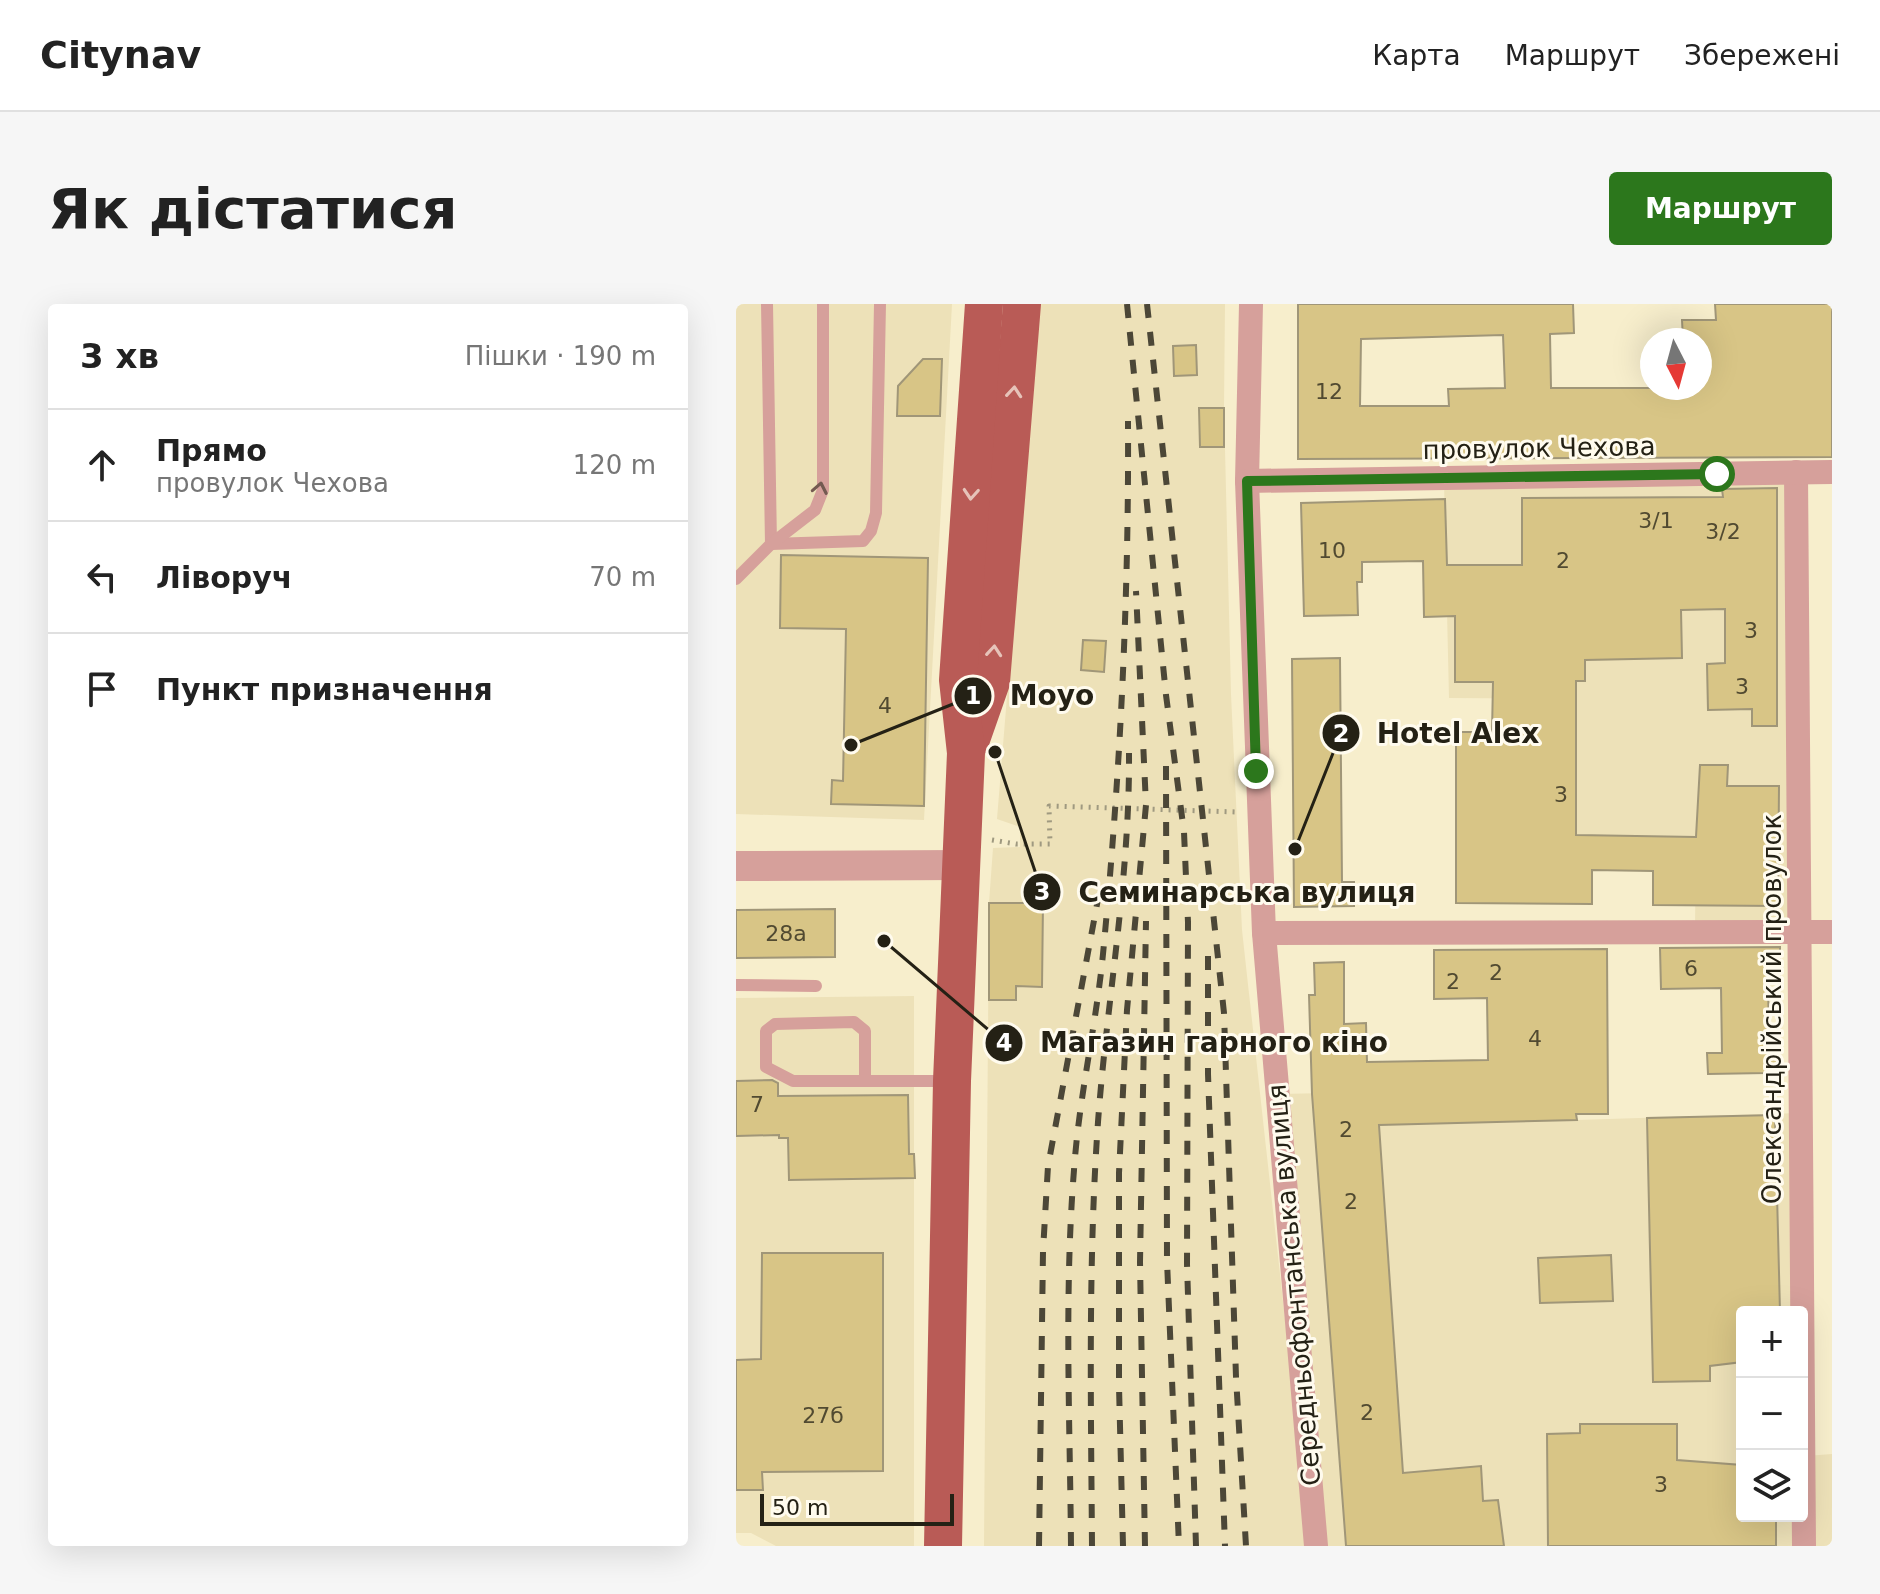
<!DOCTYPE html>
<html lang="uk">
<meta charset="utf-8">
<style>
:root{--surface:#fff;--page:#f6f6f6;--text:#222;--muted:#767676;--line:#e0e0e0;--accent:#2c771c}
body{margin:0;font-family:"DejaVu Sans",sans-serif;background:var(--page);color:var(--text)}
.controls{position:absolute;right:24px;bottom:24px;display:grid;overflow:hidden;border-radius:8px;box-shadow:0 8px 32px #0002}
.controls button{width:72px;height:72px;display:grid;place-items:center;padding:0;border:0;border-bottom:2px solid var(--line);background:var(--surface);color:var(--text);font:40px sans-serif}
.compass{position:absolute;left:904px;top:24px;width:72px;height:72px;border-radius:50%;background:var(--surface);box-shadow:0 8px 32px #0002;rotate:174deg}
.scale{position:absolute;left:24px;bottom:20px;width:194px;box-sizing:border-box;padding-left:8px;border:4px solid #242115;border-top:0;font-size:22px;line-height:28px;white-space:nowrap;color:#242115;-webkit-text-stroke:6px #fffbee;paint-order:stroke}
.stop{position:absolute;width:24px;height:24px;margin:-18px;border:6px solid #2c771c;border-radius:50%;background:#fff}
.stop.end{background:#2c771c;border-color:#fff;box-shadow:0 2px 8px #0008}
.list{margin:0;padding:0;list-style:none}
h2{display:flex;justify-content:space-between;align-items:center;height:104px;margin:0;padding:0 32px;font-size:34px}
h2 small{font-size:26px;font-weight:400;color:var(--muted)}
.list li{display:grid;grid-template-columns:52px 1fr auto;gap:24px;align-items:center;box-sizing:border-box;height:112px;padding:0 32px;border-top:2px solid var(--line)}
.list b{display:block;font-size:30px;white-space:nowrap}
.list p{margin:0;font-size:26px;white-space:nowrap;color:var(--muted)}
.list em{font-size:26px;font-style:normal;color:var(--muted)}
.icon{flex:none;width:44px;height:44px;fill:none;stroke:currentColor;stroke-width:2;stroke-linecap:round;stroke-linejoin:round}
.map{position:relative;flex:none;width:1096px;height:1242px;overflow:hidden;border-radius:8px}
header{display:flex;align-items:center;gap:48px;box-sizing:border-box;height:112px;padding:0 40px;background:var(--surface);border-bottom:2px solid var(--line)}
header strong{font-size:38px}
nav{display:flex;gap:44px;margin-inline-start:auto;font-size:28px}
.intro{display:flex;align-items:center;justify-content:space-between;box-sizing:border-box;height:192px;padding:0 48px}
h1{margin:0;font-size:56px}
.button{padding:20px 36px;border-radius:8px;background:var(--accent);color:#fff;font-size:28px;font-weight:700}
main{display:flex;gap:48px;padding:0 48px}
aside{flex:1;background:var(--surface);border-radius:8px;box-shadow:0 8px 32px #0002}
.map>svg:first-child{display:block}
</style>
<header>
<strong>Citynav</strong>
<nav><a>Карта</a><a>Маршрут</a><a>Збережені</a></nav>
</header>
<div class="intro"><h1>Як дістатися</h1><a class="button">Маршрут</a></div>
<main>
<aside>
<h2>3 хв<small>Пішки · 190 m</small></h2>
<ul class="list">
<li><svg class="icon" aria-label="ahead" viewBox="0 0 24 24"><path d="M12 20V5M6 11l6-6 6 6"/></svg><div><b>Прямо</b><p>провулок Чехова</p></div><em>120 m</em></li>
<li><svg class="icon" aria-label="left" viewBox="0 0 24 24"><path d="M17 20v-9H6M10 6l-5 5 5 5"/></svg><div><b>Ліворуч</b></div><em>70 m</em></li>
<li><svg class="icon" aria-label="arrive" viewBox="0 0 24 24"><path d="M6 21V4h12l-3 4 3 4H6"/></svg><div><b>Пункт призначення</b></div></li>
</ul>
</aside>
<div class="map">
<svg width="1096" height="1242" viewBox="0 0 1096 1242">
<rect width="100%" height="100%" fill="#f7eecc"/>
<g fill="#ede1b8">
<polygon points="0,0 216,0 188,516 0,510"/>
<polygon points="303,0 489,0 488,104 495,390 506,626 574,1242 248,1242 253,599 257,544 284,543 284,523 261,515"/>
<polygon points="1058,173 1061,622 959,624 960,533 840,531 839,395 713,394 708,177"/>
<polygon points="178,692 178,1242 40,1242 15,1229 0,1229 0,694"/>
<polygon points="840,784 841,816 1062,809 1063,1008 1006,1008 1006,1212 1065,1212 1065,1242 941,1242 941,1120 845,1120 842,1242 586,1242 543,790"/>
<polygon points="1096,1150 1096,1242 1070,1242 1070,1152"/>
</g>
<g fill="#d8c586" stroke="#a09678" stroke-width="2" fill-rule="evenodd">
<path d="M562,0H837L838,29L814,30L815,84H964V36H947L946,16H980L979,0H1096V153L562,155ZM767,31L769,84L712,85L713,102H624L625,35Z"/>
<polygon points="460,41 461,71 438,72 437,42"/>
<polygon points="187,55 206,55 204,112 161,112 162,82"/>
<polygon points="463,104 488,104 488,143 464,143"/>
<polygon points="1041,184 1041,422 1016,422 1016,405 972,406 971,360 989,359 989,305 945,306 946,354 849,356 849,377 840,377 840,531 960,533 964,461 992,461 991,482 1043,482 1042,602 917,601 917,567 856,566 856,600 720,599 720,428 756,428 757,378 719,378 719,312 688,313 687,257 626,258 626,278 621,278 622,311 568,312 565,199 709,195 711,261 786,261 786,194 987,193 986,185"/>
<polygon points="45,251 192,254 188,502 95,500 96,476 107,477 110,325 44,324"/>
<polygon points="347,336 370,337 368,368 345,366"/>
<polygon points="604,354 606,578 618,578 618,602 558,603 556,355"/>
<polygon points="253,599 307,599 306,683 280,682 280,696 253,696"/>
<polygon points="99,605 99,653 0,654 0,606"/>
<polygon points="1044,643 1044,676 1032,676 1033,736 1041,736 1042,761 1030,761 1030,769 972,770 971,749 986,749 985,684 925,685 924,644"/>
<polygon points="871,645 872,810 840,810 841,816 643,821 667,1169 745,1162 747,1197 762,1196 768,1242 610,1242 576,790 573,691 579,691 578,659 608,658 608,720 630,719 631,758 752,756 751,694 698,695 698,646"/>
<polygon points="36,776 42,779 42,792 172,791 173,850 178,850 179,874 53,876 52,834 43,834 43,831 0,832 0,777"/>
<polygon points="1039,811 1044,1008 1006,1008 1006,1058 974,1062 974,1077 917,1078 911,814"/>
<polygon points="26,949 147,949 147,1167 26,1168 27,1186 0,1186 0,1056 25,1055"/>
<polygon points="875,951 877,997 804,999 802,954"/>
<polygon points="844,1120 941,1120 941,1156 1006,1161 1006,1212 1040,1212 1040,1242 812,1242 811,1130 844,1129"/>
</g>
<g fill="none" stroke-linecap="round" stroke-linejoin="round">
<polyline stroke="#9f9980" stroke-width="5" stroke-dasharray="2 6" stroke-linecap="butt" points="256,536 280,540 314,540 313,502 501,508"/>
<g stroke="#d6a09b" stroke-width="12">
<polyline points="31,0 35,240"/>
<polyline points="35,240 127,237 135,227 140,209 144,0"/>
<polyline points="0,275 35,240 79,206 87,186 87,0"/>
<polyline points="0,681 80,682"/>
<polyline points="129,777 129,727 118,718 39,720 30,727 30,763 57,777 212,777"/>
</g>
<g stroke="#d6a09b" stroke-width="24">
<polyline points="515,0 511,177 528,629 580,1242"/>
<polyline points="1060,168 1068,1242"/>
<polyline points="511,177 1096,168"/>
<polyline points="528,629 1096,628"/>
</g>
<polyline stroke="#d6a09b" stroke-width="30" points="0,562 225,561"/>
<g stroke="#b95b56" stroke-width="38">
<polyline points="234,438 255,378 286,0"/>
<polyline points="207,1242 216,777 230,449 222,376 248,0"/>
</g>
<g stroke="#4c4737" stroke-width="6" stroke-dasharray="14 14" stroke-linecap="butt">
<polyline points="391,0 430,391 448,528 452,618 451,960 460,1242"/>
<polyline points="411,0 488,709 500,1073 510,1242"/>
<polyline points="430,462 431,957 443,1242"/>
<polyline points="472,652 472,770 489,1242"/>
<polyline points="303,1242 307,947 312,862 362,595"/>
<path d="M335,1242C334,1117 328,991 338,866C343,793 360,722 367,650C384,473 393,295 392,117"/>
<path d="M356,1242C355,1101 352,959 362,818C371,695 394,573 393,449"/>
<polyline points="387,1242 383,1082 383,869 391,706 410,501 400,287"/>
<polyline points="409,1242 404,958 410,617"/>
</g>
</g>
<defs><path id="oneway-chevron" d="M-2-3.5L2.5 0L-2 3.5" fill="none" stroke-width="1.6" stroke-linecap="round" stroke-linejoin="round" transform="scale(2)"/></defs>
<g stroke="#e6c3b9">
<use href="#oneway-chevron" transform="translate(278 88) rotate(-85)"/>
<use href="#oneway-chevron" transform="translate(235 190) rotate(94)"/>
<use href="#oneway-chevron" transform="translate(258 347) rotate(-85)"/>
</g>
<use stroke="#745a51" href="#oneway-chevron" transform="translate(84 184) rotate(-79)"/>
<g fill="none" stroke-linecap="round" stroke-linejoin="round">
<polyline stroke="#2c771c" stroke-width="10" points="520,467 511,177 981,170"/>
</g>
<g text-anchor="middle" stroke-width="6" stroke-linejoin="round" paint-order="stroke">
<g font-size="22" fill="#514a31">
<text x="593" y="95">12</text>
<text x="920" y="224">3/1</text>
<text x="987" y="235">3/2</text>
<text x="596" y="254">10</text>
<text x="827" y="264">2</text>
<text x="1015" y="334">3</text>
<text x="1006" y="390">3</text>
<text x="149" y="409">4</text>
<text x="825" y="498">3</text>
<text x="50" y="637">28а</text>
<text x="955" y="672">6</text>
<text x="760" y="676">2</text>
<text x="717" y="685">2</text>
<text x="799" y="742">4</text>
<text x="21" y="808">7</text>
<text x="610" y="833">2</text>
<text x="615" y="905">2</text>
<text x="631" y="1116">2</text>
<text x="87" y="1119">27б</text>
<text x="925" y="1188">3</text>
</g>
<g font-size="26" fill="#242115" stroke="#fffbee">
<text transform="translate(803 144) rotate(-1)" y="9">провулок Чехова</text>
<text transform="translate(1036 705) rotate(-90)" y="9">Олександрійський провулок</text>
<text transform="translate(558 981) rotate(-95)" y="9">Середньофонтанська вулиця</text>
</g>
</g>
<path fill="none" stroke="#242115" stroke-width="3" d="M115 441L237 392M559 545L605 429M259 448L306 588M148 637L268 739"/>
<g fill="#242115" stroke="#fffbee" stroke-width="3">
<circle cx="115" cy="441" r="8"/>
<circle cx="559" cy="545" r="8"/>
<circle cx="259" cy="448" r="8"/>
<circle cx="148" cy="637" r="8"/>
<circle cx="237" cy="392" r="20"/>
<circle cx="605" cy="429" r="20"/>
<circle cx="306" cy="588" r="20"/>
<circle cx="268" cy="739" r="20"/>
</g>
<g font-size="24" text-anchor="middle" font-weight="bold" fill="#fff">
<text x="237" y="400">1</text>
<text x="605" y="438">2</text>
<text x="306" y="596">3</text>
<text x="268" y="747">4</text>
</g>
<g font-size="28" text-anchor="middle" font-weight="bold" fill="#242115" stroke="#fffbee" stroke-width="6" stroke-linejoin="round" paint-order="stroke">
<text x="316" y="401">Moyo</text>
<text x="722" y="439">Hotel Alex</text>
<text x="511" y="598">Семинарська вулиця</text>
<text x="478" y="748">Магазин гарного кіно</text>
</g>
</svg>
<div class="controls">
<button>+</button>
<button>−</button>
<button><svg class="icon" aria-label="layers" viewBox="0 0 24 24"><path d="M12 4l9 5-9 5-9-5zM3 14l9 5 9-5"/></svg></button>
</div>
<svg class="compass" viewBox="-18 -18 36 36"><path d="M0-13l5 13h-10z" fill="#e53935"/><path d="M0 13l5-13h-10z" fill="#767676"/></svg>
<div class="scale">50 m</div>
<div class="stop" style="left:981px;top:170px"></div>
<div class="stop end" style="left:520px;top:467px"></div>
</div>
</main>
